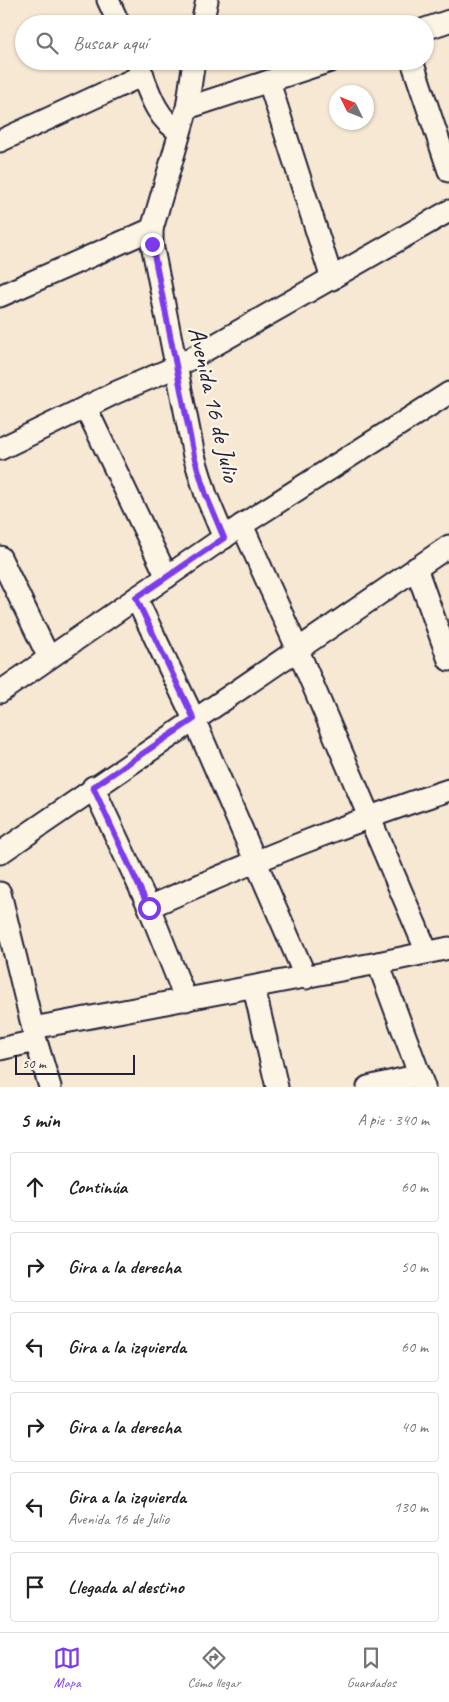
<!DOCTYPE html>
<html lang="es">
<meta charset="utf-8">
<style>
:root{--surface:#fff;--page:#f6f6f6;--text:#202124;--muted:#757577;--line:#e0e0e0;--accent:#7c3aed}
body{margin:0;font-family:Caveat,sans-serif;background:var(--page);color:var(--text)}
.compass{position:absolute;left:329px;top:85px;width:45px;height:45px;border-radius:50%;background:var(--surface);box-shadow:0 1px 4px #0004;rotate:313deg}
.scale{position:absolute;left:15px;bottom:12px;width:120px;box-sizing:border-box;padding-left:5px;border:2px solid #22223b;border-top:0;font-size:14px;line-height:18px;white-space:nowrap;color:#22223b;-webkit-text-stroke:4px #fcf5e5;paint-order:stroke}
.stop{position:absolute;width:15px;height:15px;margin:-11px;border:4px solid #7c3aed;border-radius:50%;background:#fff}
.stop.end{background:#7c3aed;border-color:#fff;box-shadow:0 1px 5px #0008}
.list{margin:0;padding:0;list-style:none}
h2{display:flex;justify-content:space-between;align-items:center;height:65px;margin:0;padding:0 20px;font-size:21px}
h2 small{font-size:16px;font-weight:400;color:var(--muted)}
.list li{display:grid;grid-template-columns:32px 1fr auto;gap:15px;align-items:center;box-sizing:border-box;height:70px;margin:0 10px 10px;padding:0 10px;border:1px solid var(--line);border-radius:5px}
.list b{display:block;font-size:19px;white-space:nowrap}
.list p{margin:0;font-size:16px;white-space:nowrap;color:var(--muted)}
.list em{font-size:16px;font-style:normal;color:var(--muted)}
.icon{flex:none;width:28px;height:28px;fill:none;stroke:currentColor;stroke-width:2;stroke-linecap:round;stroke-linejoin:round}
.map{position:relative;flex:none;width:449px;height:1087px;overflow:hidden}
.search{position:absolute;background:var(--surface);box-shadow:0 1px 4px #0004;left:15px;right:15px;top:15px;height:55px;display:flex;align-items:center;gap:12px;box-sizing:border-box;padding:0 18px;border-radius:28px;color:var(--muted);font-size:19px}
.sheet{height:545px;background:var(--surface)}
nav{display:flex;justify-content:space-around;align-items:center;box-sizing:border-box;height:70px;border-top:1px solid var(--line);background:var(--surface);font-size:14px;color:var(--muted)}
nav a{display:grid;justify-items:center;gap:2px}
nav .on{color:var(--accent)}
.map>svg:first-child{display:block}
</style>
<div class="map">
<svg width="449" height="1087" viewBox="0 0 449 1087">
<rect width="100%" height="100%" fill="#f7e8d4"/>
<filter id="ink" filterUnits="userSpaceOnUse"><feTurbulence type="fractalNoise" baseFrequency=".02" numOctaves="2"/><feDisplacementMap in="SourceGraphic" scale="10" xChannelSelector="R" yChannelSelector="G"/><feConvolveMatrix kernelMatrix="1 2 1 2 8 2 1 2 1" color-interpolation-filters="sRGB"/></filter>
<g filter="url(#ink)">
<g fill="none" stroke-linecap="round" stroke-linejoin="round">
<g stroke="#22223b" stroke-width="25">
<g id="minor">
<polyline points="108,0 119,24"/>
<polyline points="202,24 207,0"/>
<polyline points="425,29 449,21"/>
<path d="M137,61C147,85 155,120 180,131"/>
<polyline points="194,61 187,108 152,229 152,244 194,456 206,495 224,538"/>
<polyline points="412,61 449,171"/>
<polyline points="269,82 332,279"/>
<polyline points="187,108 330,61"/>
<polyline points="0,141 143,75"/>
<polyline points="0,296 152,229"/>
<polyline points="86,408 167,577"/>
<polyline points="0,449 117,392 178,366 449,211"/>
<polyline points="242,525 297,648 427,952"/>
<polyline points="0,557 49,658"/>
<polyline points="416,568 449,660"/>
<polyline points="136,598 194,719 306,978"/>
<polyline points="0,692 242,525 449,393"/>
<polyline points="93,787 149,907 186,1000"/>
<polyline points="0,853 449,546"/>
<polyline points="0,893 36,1041 50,1087"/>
<path d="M149,907C248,864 346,823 449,790"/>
<polyline points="254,988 277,1087"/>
<polyline points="33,1028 378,963"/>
<polyline points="0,1049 36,1041"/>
<polyline points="368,1087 420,1075"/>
<polyline points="424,1087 378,963 449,948"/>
</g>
</g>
<use href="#minor" stroke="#fcf5e5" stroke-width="21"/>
</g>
</g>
<g fill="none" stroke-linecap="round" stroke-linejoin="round" filter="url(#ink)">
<polyline stroke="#7c3aed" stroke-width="6" points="149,908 93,787 194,719 136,598 224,538 206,495 194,456 152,244"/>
</g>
<g text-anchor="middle" stroke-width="4.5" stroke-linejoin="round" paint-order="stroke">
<g font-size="25" fill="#22223b" stroke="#fcf5e5">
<text transform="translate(215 404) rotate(77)" y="9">Avenida 16 de Julio</text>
</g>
</g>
</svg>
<svg class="compass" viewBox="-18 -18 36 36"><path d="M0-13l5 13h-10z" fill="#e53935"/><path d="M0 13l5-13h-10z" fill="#757577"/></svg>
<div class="scale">50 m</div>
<div class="stop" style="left:149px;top:908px"></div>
<div class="stop end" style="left:152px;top:244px"></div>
<div class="search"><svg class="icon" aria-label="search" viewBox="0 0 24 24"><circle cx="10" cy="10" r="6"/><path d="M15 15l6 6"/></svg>Buscar aquí</div>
</div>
<section class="sheet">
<h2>5 min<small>A pie · 340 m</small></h2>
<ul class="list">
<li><svg class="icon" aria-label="ahead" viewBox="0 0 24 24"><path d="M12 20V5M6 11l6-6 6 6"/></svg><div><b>Continúa</b></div><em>60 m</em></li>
<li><svg class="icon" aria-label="right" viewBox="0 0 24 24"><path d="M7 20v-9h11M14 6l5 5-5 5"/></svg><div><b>Gira a la derecha</b></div><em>50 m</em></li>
<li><svg class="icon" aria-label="left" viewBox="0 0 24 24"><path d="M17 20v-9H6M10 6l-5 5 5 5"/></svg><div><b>Gira a la izquierda</b></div><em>60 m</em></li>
<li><svg class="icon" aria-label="right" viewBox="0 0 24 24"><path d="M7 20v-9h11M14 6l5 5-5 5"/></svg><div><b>Gira a la derecha</b></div><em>40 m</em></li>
<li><svg class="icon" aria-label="left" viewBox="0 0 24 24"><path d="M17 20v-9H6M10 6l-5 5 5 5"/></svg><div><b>Gira a la izquierda</b><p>Avenida 16 de Julio</p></div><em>130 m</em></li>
<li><svg class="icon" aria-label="arrive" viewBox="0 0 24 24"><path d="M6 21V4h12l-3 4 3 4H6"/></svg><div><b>Llegada al destino</b></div></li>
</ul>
</section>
<nav>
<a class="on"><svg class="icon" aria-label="map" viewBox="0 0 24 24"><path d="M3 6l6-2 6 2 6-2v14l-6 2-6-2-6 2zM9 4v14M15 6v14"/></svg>Mapa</a>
<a><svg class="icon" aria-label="directions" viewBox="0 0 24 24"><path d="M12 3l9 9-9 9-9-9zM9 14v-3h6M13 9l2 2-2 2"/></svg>Cómo llegar</a>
<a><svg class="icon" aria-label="saved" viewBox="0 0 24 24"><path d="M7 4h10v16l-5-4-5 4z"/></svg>Guardados</a>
</nav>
